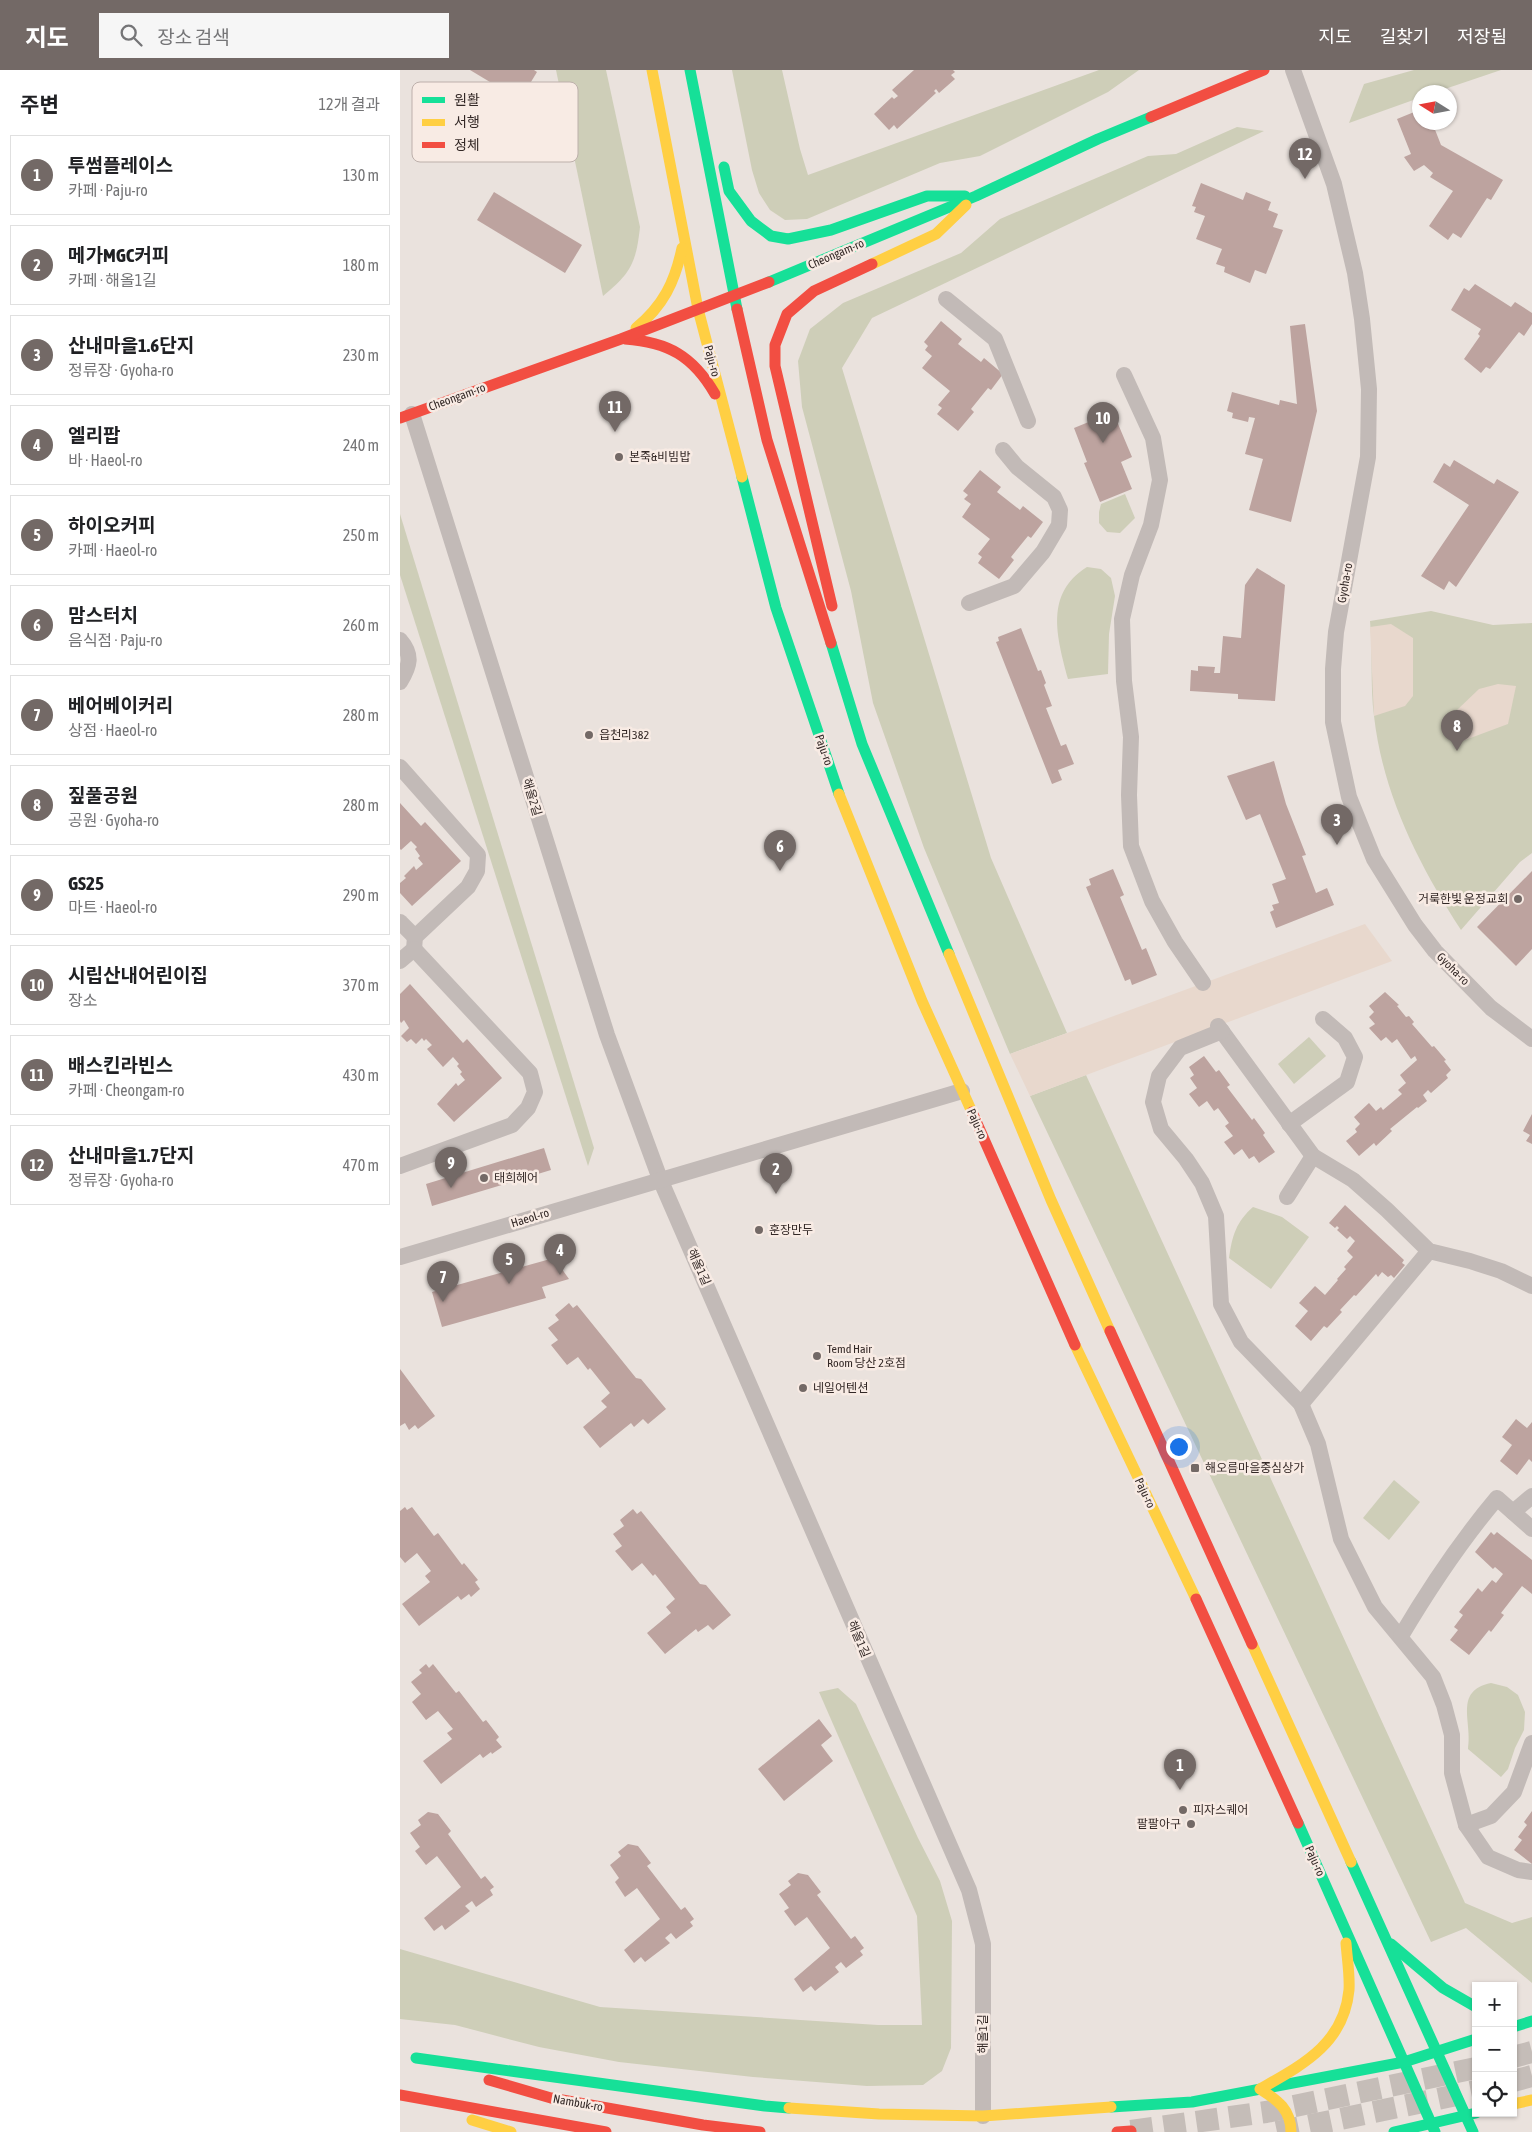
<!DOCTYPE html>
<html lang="ko">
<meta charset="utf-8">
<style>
:root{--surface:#fff;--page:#f6f6f6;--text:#202124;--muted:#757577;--line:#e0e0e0;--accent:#736966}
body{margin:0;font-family:"Asap Condensed","Noto Sans KR",sans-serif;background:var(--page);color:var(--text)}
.controls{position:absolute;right:15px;bottom:15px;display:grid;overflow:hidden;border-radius:0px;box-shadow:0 1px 4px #0004}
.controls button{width:45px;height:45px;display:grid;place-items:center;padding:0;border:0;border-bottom:1px solid var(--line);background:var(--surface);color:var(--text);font:25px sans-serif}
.compass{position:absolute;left:1012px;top:15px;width:45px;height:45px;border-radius:50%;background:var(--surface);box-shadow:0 1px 4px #0004;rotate:281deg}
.you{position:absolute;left:778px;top:1376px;width:18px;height:18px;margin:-12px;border:4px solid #fff;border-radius:50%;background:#1a73e8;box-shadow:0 0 0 8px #1a73e833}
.badge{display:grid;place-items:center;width:32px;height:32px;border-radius:50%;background:var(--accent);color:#fff;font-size:16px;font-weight:700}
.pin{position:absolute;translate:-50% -41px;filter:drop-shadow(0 1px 2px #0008)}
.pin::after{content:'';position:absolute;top:26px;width:18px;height:15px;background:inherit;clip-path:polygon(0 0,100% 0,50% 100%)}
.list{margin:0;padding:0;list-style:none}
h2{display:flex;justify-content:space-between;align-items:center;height:65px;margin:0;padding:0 20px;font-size:21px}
h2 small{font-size:16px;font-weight:400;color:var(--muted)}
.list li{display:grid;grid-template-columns:32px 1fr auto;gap:15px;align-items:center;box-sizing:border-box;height:80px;margin:0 10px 10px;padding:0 10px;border:1px solid var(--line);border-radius:0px}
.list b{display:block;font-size:19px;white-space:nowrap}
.list p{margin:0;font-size:16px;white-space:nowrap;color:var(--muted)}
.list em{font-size:16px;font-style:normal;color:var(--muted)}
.icon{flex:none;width:28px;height:28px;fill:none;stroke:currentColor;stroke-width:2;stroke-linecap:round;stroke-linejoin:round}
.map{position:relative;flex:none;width:1132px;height:2062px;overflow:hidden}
header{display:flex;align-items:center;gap:30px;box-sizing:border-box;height:70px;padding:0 25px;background:var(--accent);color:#fff}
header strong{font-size:24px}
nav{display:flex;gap:28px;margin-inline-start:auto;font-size:18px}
.search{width:350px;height:45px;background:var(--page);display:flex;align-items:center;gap:12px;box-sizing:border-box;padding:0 18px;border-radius:0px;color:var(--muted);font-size:19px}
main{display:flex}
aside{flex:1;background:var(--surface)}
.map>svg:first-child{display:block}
</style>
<header>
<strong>지도</strong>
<div class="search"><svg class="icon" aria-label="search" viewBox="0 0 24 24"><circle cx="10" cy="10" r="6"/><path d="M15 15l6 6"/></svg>장소 검색</div>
<nav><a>지도</a><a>길찾기</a><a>저장됨</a></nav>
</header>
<main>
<aside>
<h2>주변<small>12개 결과</small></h2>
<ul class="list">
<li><span class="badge">1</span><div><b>투썸플레이스</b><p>카페 · Paju-ro</p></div><em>130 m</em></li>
<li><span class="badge">2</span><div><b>메가MGC커피</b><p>카페 · 해올1길</p></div><em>180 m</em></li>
<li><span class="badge">3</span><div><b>산내마을1.6단지</b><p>정류장 · Gyoha-ro</p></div><em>230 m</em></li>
<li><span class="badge">4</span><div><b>엘리팝</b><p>바 · Haeol-ro</p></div><em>240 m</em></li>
<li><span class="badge">5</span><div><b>하이오커피</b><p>카페 · Haeol-ro</p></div><em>250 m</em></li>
<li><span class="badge">6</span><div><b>맘스터치</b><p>음식점 · Paju-ro</p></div><em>260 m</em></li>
<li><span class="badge">7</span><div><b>베어베이커리</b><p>상점 · Haeol-ro</p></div><em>280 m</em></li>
<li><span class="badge">8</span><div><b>짚풀공원</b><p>공원 · Gyoha-ro</p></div><em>280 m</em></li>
<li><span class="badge">9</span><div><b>GS25</b><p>마트 · Haeol-ro</p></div><em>290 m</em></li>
<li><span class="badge">10</span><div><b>시립산내어린이집</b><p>장소</p></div><em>370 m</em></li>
<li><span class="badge">11</span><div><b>배스킨라빈스</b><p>카페 · Cheongam-ro</p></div><em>430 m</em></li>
<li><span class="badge">12</span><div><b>산내마을1.7단지</b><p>정류장 · Gyoha-ro</p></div><em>470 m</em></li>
</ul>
</aside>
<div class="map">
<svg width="1132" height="2062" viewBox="0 0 1132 2062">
<rect width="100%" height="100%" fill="#eae2dd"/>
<g fill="#ceceb8">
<path d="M156,0H206L240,157C236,193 231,203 203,226Z"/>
<polygon points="332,0 382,0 400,79 408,105 699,0 739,0 708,22 580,86 540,93 407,149 385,150 370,140 359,123 352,100"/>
<polygon points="1014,0 1101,0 1036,22 1019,22 1019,28 949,53 964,14"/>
<polygon points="837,57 864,61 472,248 442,298 591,788 667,963 610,984 524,778 473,633 451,521 402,337 398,291 410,259 443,233 561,183 600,149 748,86 776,84"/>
<polygon points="725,424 735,448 720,463 707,462 699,453 699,442 701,434"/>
<polygon points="0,444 194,1078 188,1096 0,505"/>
<path d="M687,497L701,499L711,508L715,526L709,564L708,604L668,609C657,567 644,524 687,497Z"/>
<path d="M1031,541L1093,555L1132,553V783L1120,792L1061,860C1019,795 983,725 974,646C970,615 973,582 970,551Z"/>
<polygon points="909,967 926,986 894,1014 878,994"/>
<polygon points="686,1005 1065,1833 1112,1853 1132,1847 1132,1913 1066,1858 1031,1872 630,1026"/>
<path d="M853,1137L882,1147L909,1167L871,1219L829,1188C832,1166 836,1152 853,1137Z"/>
<polygon points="994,1410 1020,1432 989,1470 963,1448"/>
<path d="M1091,1613L1107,1617L1118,1625L1125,1642L1124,1660L1115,1678L1108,1699L1101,1707L1068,1679C1073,1652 1053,1621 1091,1613Z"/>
<polygon points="438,1618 456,1634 518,1768 540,1811 552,1851 551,1978 542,2001 523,2015 467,2016 353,2007 219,1992 139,1977 55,1955 0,1949 0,1879 200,1937 478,1955 522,1955 517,1846 419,1622"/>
</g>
<g fill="#e8d8cd">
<polygon points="991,554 1013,568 1013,626 1005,636 974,646 970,557"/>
<polygon points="1098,614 1116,616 1108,654 1057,673 1054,661 1057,640 1079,619"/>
<polygon points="965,854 992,891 630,1026 610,984"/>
</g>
<g fill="#bda39f">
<polygon points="70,0 134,0 137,2 120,30"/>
<polygon points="514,0 553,0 555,2 551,5 555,9 539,23 536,19 534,21 536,23 497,59 494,55 489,60 474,44 492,27 494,29 498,26 492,20"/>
<polygon points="1019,40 1019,52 1032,52 1041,75 1103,110 1091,130 1087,128 1061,168 1053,163 1048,170 1029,156 1053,121 1030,107 1033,103 1024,95 1014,101 1004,87 1011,84 997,49"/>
<polygon points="801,113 843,130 846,122 871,132 868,140 878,144 873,157 883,160 866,204 855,200 850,213 824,202 825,197 816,194 822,179 796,169 805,146 794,142 796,137 792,136"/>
<polygon points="94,122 182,175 165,203 77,150"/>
<polygon points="1075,214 1111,237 1115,232 1132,243 1132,254 1124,266 1119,262 1090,299 1086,297 1081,303 1064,289 1080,266 1078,264 1081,259 1051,240 1064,218 1069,221"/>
<polygon points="541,251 562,269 558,274 581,292 584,288 603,304 591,320 588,318 571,339 574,342 558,361 537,344 542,338 538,335 550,321 522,298 532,286 525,280 528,276 524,272"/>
<polygon points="905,254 917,341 891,452 849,440 863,389 845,384 855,348 849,347 848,352 832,348 833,343 827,341 832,322 879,335 880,330 897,334 890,256"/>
<polygon points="713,342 732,387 721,392 732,419 700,432 684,393 687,392 674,358"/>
<polygon points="1054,390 1094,414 1097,409 1119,422 1056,517 1049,511 1044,520 1021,506 1069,435 1033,412 1044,393 1050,397"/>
<polygon points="580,400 601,417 597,422 620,440 623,436 643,452 631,468 628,466 611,487 614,490 599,509 578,493 582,487 578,484 590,469 562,447 571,434 564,429 568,425 563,421"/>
<polygon points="857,498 885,515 875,631 838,629 838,624 790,621 791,600 798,601 798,596 815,597 814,603 820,603 823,566 841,568 845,515"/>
<polygon points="621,558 638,601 641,600 646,613 644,615 652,636 646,638 661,676 666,674 674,694 658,700 662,710 652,714 596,572 599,571 598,567"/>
<polygon points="874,691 886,734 906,785 902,786 916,823 927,818 934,835 876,858 870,842 874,840 872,835 879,833 872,814 886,809 860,744 846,750 827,706"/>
<polygon points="0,733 21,756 25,752 61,791 12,836 0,823 0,813 6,808 4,806 14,796 16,800 23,794 18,788 20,786 15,779 17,777 11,771 1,780 0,779"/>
<polygon points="713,799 724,825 720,827 742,880 746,878 757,905 732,915 730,909 725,911 686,817 691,815 689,809"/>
<polygon points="1132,801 1132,879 1116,896 1077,857"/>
<polygon points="10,914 63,973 67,969 102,1008 54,1052 37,1034 56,1013 58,1016 65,1010 60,1004 62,1002 57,996 59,994 53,987 43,997 27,979 32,975 26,969 24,971 22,968 16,974 11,969 7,972 1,966 9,958 4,950 1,953 0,951 0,924"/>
<polygon points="985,922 999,935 997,936 1006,947 1009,946 1014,952 1012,954 1032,977 1034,976 1046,990 1044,991 1051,1000 1046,1005 1048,1008 1031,1023 1028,1020 1023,1025 1027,1031 1018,1038 1017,1037 990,1059 992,1061 976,1076 974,1073 959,1086 946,1071 957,1062 955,1059 960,1054 954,1047 969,1033 976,1041 981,1037 983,1040 1002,1024 998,1020 1006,1013 1000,1005 1017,990 1015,986 1011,989 997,969 992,973 986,967 981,971 969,958 975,954 969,947 974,942 969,936"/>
<polygon points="804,986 816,1002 819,1000 830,1015 827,1017 852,1050 854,1048 865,1063 863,1065 875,1082 859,1093 854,1086 849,1089 842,1079 834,1085 824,1072 833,1066 825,1056 829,1053 818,1038 814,1041 807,1031 799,1037 789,1024 797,1018 790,1008 794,1005 789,997"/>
<polygon points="1132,1044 1132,1074 1126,1071 1130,1065 1123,1061"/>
<polygon points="144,1078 151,1100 32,1136 26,1114"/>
<polygon points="945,1135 1004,1190 1002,1193 1005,1195 994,1208 991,1205 988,1207 982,1202 978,1207 976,1204 956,1226 954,1225 940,1240 942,1242 927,1258 924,1256 911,1271 895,1256 908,1241 899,1233 915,1216 925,1225 938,1210 937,1209 946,1199 944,1197 953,1187 947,1181 955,1171 950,1166 947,1169 937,1160 939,1158 937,1156 935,1158 929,1153"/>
<polygon points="154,1188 169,1209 142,1217 146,1228 42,1257 32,1222"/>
<polygon points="169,1233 173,1238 177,1235 236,1308 241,1309 266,1339 248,1354 243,1349 234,1357 231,1353 200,1378 183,1357 207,1337 201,1331 210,1323 190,1298 188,1300 178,1287 167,1295 151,1275 158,1270 148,1258 159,1250 155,1245"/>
<polygon points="0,1299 35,1346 18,1359 15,1355 9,1360 5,1353 0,1356"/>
<polygon points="1116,1349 1127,1358 1132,1352 1132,1392 1129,1389 1117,1405 1100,1391 1112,1375 1102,1367"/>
<polygon points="5,1437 7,1440 12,1437 34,1466 38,1463 62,1495 64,1493 78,1510 75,1512 80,1519 71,1527 69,1524 61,1530 58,1526 19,1556 2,1534 30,1512 25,1506 31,1501 17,1483 5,1493 0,1487 0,1441"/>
<polygon points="233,1439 237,1444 241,1441 300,1514 306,1515 331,1545 313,1560 308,1555 298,1562 296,1559 265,1584 247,1563 271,1543 266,1537 275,1529 255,1504 253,1506 242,1493 232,1501 215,1481 222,1476 213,1464 224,1456 220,1450"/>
<polygon points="1091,1462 1094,1465 1097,1462 1132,1490 1132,1524 1122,1516 1101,1543 1104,1545 1091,1562 1089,1560 1069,1585 1050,1570 1058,1560 1054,1557 1063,1545 1059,1542 1078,1518 1082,1522 1092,1510 1096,1513 1103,1504 1095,1497 1093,1499 1075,1482"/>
<polygon points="26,1594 29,1598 33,1594 56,1623 59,1621 83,1652 86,1650 99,1667 96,1670 102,1677 92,1684 91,1682 83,1688 80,1684 41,1714 23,1691 52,1669 47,1663 53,1659 38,1641 26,1650 12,1632 21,1624 11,1612 22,1603 19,1600"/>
<polygon points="419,1649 432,1666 421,1675 433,1691 384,1731 358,1699"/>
<polygon points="1132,1741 1132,1794 1114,1780 1122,1770 1118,1767 1127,1755 1124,1752"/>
<polygon points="28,1742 38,1744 51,1761 48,1764 81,1809 85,1806 94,1817 90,1820 93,1825 76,1837 72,1831 65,1836 70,1841 45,1860 42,1855 34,1861 24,1848 61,1817 37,1786 26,1795 15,1781 20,1777 10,1763 21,1755 18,1750"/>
<polygon points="228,1774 238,1776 251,1793 247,1796 281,1840 285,1837 294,1849 290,1852 293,1856 276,1869 271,1863 265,1868 270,1873 245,1892 241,1887 234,1893 224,1880 260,1849 237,1818 225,1827 215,1812 219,1808 210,1795 221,1786 218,1782"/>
<polygon points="398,1803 408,1805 421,1822 417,1825 451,1869 455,1866 464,1878 460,1881 463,1885 446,1898 441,1892 435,1897 439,1902 415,1921 411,1916 403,1922 394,1909 430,1878 407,1847 395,1856 384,1841 389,1838 379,1824 391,1815 388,1811"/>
</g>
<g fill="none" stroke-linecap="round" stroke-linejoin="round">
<g stroke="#c5bdb8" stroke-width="22" stroke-dasharray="22 11" stroke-linecap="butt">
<polyline points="1113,1987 1132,1982"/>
<polyline points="1113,2011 1132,2006"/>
<polyline points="731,2061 866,2042 1076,1998"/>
<polyline points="877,2062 1076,2021"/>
</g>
<g stroke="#c2bab7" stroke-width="16">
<polyline points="893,0 934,114 955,203 962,249 969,319 968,387 936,562 933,599 933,652 949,727 974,789 1015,855 1035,881 1091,938 1132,969"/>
<polyline points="546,229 595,269 628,351"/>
<polyline points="724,305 753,368 760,410 751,455 732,505 722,549 724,611 731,667 729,725 731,776 752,831 775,872 803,913"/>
<polyline points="12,344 207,965 260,1109 569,1820 583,1874 583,2046"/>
<polyline points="569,533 614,516 643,482 659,455 660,440 654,427 617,397 603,380"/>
<path d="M0,570C13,585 10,596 0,612"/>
<polyline points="0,697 78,785 77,801 68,817 15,867 14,879 0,891"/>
<polyline points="0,852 15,867"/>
<polyline points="818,956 913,1086 953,1110 987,1140 1029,1181 1070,1191 1101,1201 1132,1216"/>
<polyline points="822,961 780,978 759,1006 753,1032 761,1059 786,1089 802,1113 816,1146 821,1234 841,1272 901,1334 918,1374 941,1469 975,1537 1033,1607 1044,1635 1052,1665 1052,1703 1066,1755 1088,1787 1118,1800 1132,1802"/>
<polyline points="889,1054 947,1012 955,987 945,968 923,949"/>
<polyline points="0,1096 112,1055 128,1038 135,1022 130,1003 14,879"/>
<polyline points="887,1127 913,1086"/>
<polyline points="0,1187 562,1021"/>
<polyline points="901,1334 1029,1181"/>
<polyline points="1113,1442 1132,1426"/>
<path d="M1001,1566C1030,1517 1060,1472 1097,1428L1132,1459"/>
<polyline points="1066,1755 1091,1746 1114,1722 1132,1673"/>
</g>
<g stroke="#16e098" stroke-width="11">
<polyline points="290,0 337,239"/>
<polyline points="324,97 329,121 351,151 371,166 388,169 431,160 527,126 565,126"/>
<polyline points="369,212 576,126 698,69 751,47"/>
<polyline points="342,407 376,538 439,724"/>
<polyline points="431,573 462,674 549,884"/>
<polyline points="898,1753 1035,2062"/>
<polyline points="951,1792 1073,2062"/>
<polyline points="991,1874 1043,1918 1076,1937"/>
<polyline points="1113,1957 1132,1951"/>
<polyline points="16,1988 365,2036 389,2038"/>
<polyline points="711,2037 792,2032 1004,1992 1076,1969"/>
<polyline points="994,2062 1076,2043"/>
</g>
<g stroke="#ffcf43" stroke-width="11">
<polyline points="252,0 298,239 342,407"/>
<polyline points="472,194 536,164 566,135"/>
<path d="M236,258C263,236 275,212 282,178"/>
<polyline points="439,724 522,931 572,1042"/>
<polyline points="549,884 651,1130 710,1261"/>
<polyline points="675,1275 796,1529"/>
<polyline points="852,1574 951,1792"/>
<polyline points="1113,2034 1132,2030"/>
<polyline points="389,2038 479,2044 583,2046 711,2037"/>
<polyline points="72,2050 111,2062"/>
<path d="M891,2062C891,2040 878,2030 860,2019C902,1995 944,1974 949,1920C950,1905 947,1888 946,1873"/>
</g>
<g stroke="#f24e42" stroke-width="11">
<polyline points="751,47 864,0"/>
<polyline points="337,239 367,370 431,573"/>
<path d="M225,269C268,272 293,286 315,324"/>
<polyline points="0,348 221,269 369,212"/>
<polyline points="432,536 375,296 375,275 387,244 414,221 472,194"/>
<polyline points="572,1042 675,1275"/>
<polyline points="710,1261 852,1574"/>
<polyline points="796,1529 898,1753"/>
<polyline points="89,2010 151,2028 303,2055 360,2062"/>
<polyline points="0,2025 206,2062"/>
<polyline points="717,2062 731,2061"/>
</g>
</g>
<g fill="#736966" stroke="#f8ebe4" stroke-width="2">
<circle cx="219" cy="387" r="5"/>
<circle cx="189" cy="665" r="5"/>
<circle cx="1118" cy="829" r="5"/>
<circle cx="84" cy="1108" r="5"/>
<circle cx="359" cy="1160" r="5"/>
<circle cx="417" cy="1286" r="5"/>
<circle cx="403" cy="1318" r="5"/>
<rect x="790" y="1393" width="10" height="10" rx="2.5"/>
<circle cx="783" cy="1740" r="5"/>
<circle cx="791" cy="1754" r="5"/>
</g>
<g text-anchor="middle" stroke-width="5" stroke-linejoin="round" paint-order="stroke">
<g font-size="12" fill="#332826" stroke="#f8ebe4">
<text transform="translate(436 184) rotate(-23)" y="4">Cheongam-ro</text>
<text transform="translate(312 291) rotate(75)" y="4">Paju-ro</text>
<text transform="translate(57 327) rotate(-20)" y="4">Cheongam-ro</text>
<text transform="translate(945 513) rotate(-80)" y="4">Gyoha-ro</text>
<text transform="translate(424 680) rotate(71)" y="4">Paju-ro</text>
<text transform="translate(132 727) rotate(73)" y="4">해올2길</text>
<text transform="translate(1053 899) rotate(45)" y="4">Gyoha-ro</text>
<text transform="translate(577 1054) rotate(66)" y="4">Paju-ro</text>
<text transform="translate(130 1148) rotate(-17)" y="4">Haeol-ro</text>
<text transform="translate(299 1197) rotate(66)" y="4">해올1길</text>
<text transform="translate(745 1423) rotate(65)" y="4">Paju-ro</text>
<text transform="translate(459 1569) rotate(67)" y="4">해올1길</text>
<text transform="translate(915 1791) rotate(66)" y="4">Paju-ro</text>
<text transform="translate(583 1964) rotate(-90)" y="4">해올1길</text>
<text transform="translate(178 2033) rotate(10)" y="4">Nambuk-ro</text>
</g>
<g font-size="12" fill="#332826" stroke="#f8ebe4" text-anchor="start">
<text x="229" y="391">본죽&amp;비빔밥</text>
<text x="199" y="669">읍천리382</text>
<text x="1108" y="833" text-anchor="end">거룩한빛 운정교회</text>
<text x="94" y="1112">태희헤어</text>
<text x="369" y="1164">훈장만두</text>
<text x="427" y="1283">Temd Hair<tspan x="427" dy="14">Room 당산 2호점</tspan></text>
<text x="413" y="1322">네일어텐션</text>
<text x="805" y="1402">해오름마을중심상가</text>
<text x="793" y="1744">피자스퀘어</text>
<text x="781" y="1758" text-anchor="end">팔팔아구</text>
</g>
</g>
<rect x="12" y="12" width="166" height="80" rx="8" fill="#f8ebe4" stroke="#bdb0ab" stroke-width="1"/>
<rect x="22" y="27" width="23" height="6" fill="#16e098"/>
<rect x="22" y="49" width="23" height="7" fill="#ffcf43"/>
<rect x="22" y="72" width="23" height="6" fill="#f24e42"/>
<g font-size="14" fill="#332826">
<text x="54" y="35">원활</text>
<text x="54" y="57">서행</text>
<text x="54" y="80">정체</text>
</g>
</svg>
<div class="controls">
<button>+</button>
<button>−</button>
<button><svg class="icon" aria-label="locate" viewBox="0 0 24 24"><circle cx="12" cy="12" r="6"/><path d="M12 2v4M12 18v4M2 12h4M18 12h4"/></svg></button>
</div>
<svg class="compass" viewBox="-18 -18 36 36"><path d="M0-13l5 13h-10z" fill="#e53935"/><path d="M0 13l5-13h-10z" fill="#757577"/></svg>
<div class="you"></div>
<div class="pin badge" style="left:780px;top:1720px">1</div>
<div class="pin badge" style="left:376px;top:1124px">2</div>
<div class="pin badge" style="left:937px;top:775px">3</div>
<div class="pin badge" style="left:160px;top:1205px">4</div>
<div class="pin badge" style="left:109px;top:1214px">5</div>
<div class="pin badge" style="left:380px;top:801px">6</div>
<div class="pin badge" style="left:43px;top:1232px">7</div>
<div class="pin badge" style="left:1057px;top:681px">8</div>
<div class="pin badge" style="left:51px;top:1118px">9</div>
<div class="pin badge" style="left:703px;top:373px">10</div>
<div class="pin badge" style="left:215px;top:362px">11</div>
<div class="pin badge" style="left:905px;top:109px">12</div>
</div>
</main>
